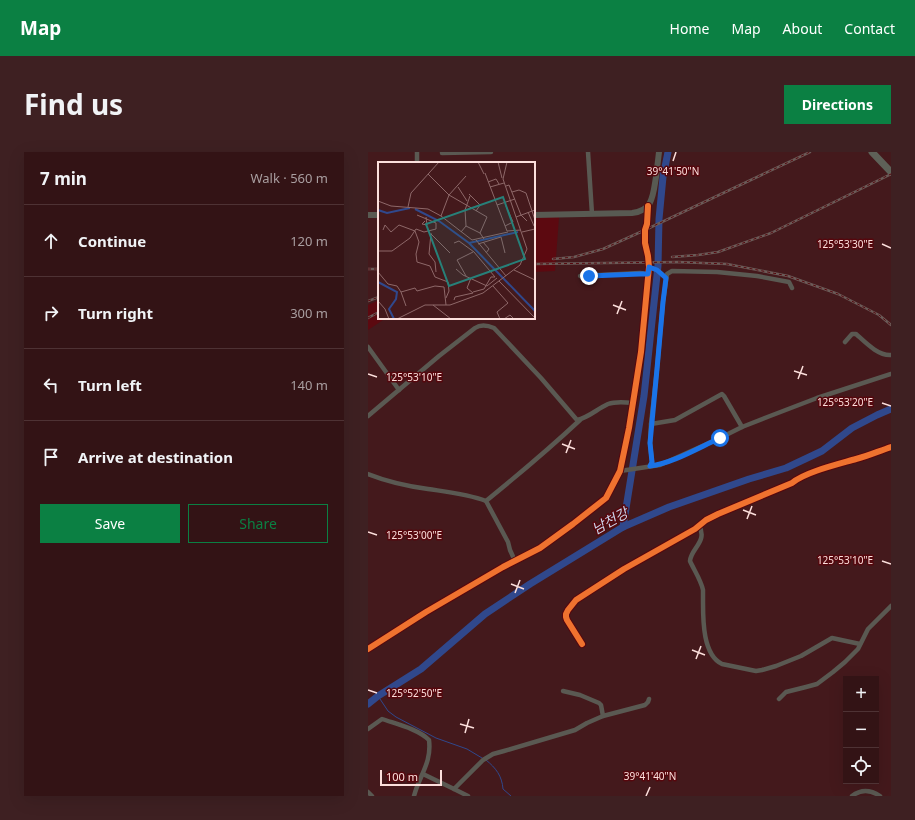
<!DOCTYPE html>
<meta charset="utf-8">
<style>
:root{--surface:#331315;--page:#3e2022;--text:#f1f3f6;--muted:#a99ea0;--line:#4e3234;--accent:#0b8043}
body{margin:0;font-family:"Noto Sans","Noto Sans KR",sans-serif;background:var(--page);color:var(--text)}
.controls{position:absolute;right:12px;bottom:12px;display:grid;overflow:hidden;border-radius:0px;box-shadow:0 4px 16px #0002}
.controls button{width:36px;height:36px;display:grid;place-items:center;padding:0;border:0;border-bottom:1px solid var(--line);background:var(--surface);color:var(--text);font:20px sans-serif}
.scale{position:absolute;left:12px;bottom:10px;width:62px;box-sizing:border-box;padding-left:4px;border:2px solid #fcdfdc;border-top:0;font-size:11px;line-height:14px;white-space:nowrap;color:#fcdfdc;-webkit-text-stroke:3px #56070d;paint-order:stroke}
.stop{position:absolute;width:12px;height:12px;margin:-9px;border:3px solid #1a73e8;border-radius:50%;background:#fff}
.stop.end{background:#1a73e8;border-color:#fff;box-shadow:0 1px 4px #0008}
.list{margin:0;padding:0;list-style:none}
h2{display:flex;justify-content:space-between;align-items:center;height:52px;margin:0;padding:0 16px;font-size:17px}
h2 small{font-size:13px;font-weight:400;color:var(--muted)}
.list li{display:grid;grid-template-columns:26px 1fr auto;gap:12px;align-items:center;box-sizing:border-box;height:72px;padding:0 16px;border-top:1px solid var(--line)}
.list b{display:block;font-size:15px;white-space:nowrap}
.list em{font-size:13px;font-style:normal;color:var(--muted)}
.actions{display:flex;gap:8px;padding:12px 16px}
.actions a{flex:1;padding:9px 0;border:1px solid var(--accent);border-radius:0px;text-align:center;font-size:14px;color:var(--accent)}
.actions .main{background:var(--accent);color:#fff}
.icon{flex:none;width:22px;height:22px;fill:none;stroke:currentColor;stroke-width:2;stroke-linecap:round;stroke-linejoin:round}
.map{position:relative;flex:none;width:523px;height:644px;overflow:hidden;border-radius:0px}
header{display:flex;align-items:center;gap:24px;box-sizing:border-box;height:56px;padding:0 20px;background:var(--accent);color:#fff}
header strong{font-size:19px}
nav{display:flex;gap:22px;margin-inline-start:auto;font-size:14px}
.intro{display:flex;align-items:center;justify-content:space-between;box-sizing:border-box;height:96px;padding:0 24px}
h1{margin:0;font-size:28px}
.button{padding:10px 18px;border-radius:0px;background:var(--accent);color:#fff;font-size:14px;font-weight:700}
main{display:flex;gap:24px;padding:0 24px}
aside{flex:1;background:var(--surface);border-radius:0px;box-shadow:0 4px 16px #0002}
.map>svg:first-child{display:block}
</style>
<header>
<strong>Map</strong>
<nav><a>Home</a><a>Map</a><a>About</a><a>Contact</a></nav>
</header>
<div class="intro"><h1>Find us</h1><a class="button">Directions</a></div>
<main>
<aside>
<h2>7 min<small>Walk · 560 m</small></h2>
<ul class="list">
<li><svg class="icon" aria-label="ahead" viewBox="0 0 24 24"><path d="M12 20V5M6 11l6-6 6 6"/></svg><div><b>Continue</b></div><em>120 m</em></li>
<li><svg class="icon" aria-label="right" viewBox="0 0 24 24"><path d="M7 20v-9h11M14 6l5 5-5 5"/></svg><div><b>Turn right</b></div><em>300 m</em></li>
<li><svg class="icon" aria-label="left" viewBox="0 0 24 24"><path d="M17 20v-9H6M10 6l-5 5 5 5"/></svg><div><b>Turn left</b></div><em>140 m</em></li>
<li><svg class="icon" aria-label="arrive" viewBox="0 0 24 24"><path d="M6 21V4h12l-3 4 3 4H6"/></svg><div><b>Arrive at destination</b></div></li>
</ul>
<div class="actions"><a class="main">Save</a><a>Share</a></div>
</aside>
<div class="map">
<svg width="523" height="644" viewBox="0 0 523 644">
<rect width="100%" height="100%" fill="#44191c"/>
<g fill="#5c0910">
<polygon points="166,65 191,65 187,119 166,120"/>
<polygon points="11,148 11,166 18,166 0,178 0,153"/>
</g>
<g fill="none" stroke-linecap="round" stroke-linejoin="round">
<g stroke="#30488c" stroke-width="1">
<polyline points="10,544 20,559 28,565 68,586 99,597 114,606"/>
<path d="M118,608C128,616 134,624 135,637L143,644"/>
</g>
<g stroke="#30488c" stroke-width="7">
<polyline points="255,375 276,244 290,114 291,67 295,25 300,0"/>
<polyline points="0,552 10,544 53,517 117,462 162,432 255,375 301,355 381,327 418,316 454,299 484,276 509,263 523,257"/>
</g>
<g stroke="#5a5952" stroke-width="4.5">
<polyline points="49,0 49,11"/>
<polyline points="220,0 224,62"/>
<polyline points="74,1 123,0"/>
<polyline points="281,115 289,118 298,126"/>
<polyline points="212,124 272,121 280,122"/>
<path d="M477,190L484,182H488C497,190 510,204 523,203"/>
<polyline points="0,195 31,238"/>
<path d="M0,264L71,204L107,176C113,172 119,173 126,176L173,226L209,268C220,266 229,257 240,252C248,249 257,250 265,251"/>
<polyline points="283,272 307,268 354,242 356,244 374,275"/>
<polyline points="282,314 284,310 282,291 283,272 289,217 295,150 299,122 304,119 349,120 389,124 421,130 424,136"/>
<polyline points="252,319 292,313 352,286 374,275 402,264 449,246 523,222"/>
<path d="M0,322C20,330 39,334 60,337C80,340 100,342 118,349"/>
<path d="M331,373C340,390 323,396 322,409C326,418 333,428 335,438C335,442 335,446 335,450C335,469 335,503 354,512L383,518L388,519L394,518L408,514L433,504L464,486L492,492"/>
<path d="M147,409L142,398L140,390L118,349C150,323 182,296 212,268"/>
<path d="M214,492L199,468L198,465V462L200,458L208,448L256,417L327,377L338,368L350,362L424,331C437,320 471,312 488,307C500,304 511,299 523,295"/>
<polyline points="0,497 58,460 135,415 172,396 205,372 238,346 252,319 261,276 273,200 281,115 280,104 277,91 277,78 279,72 280,54"/>
<polyline points="195,539 212,543 231,551 233,553 235,564"/>
<polyline points="411,547 418,540 438,535 449,532 465,520 477,510 490,497 500,477 523,454"/>
<path d="M0,577L14,567C28,572 50,577 61,588C64,611 51,624 46,644"/>
<polyline points="55,622 86,637 100,644"/>
<polyline points="86,637 115,608 125,602 136,599 207,578 219,571 235,564 277,553 280,550 281,547"/>
<polyline points="0,640 4,644"/>
<path d="M484,644C493,637 503,638 512,644"/>
</g>
<g stroke="#585a52" stroke-width="6">
<polyline points="0,63 11,63"/>
<path d="M166,63L264,61C285,59 285,43 288,25C289,17 290,9 291,0"/>
</g>
<polyline stroke="#5e6158" stroke-width="7" points="504,0 523,20"/>
<g stroke="#6b5b58" stroke-width="2.5">
<g id="rail">
<polyline points="304,105 330,103 350,100 403,81 523,22"/>
<polyline points="185,107 206,105 235,97 277,78 442,0"/>
<polyline points="166,112 310,110 359,112 420,124 470,142 511,163 523,173"/>
<polyline points="0,117 11,117"/>
<polyline points="0,149 11,145"/>
<polyline points="0,166 11,160"/>
</g>
</g>
<use href="#rail" stroke="#56070d" stroke-width="1" stroke-dasharray="3" stroke-linecap="butt"/>
<g stroke="#56070d" stroke-width="8">
<g id="cycleway">
<path d="M214,492L199,468L198,465V462L200,458L208,448L256,417L327,377L338,368L350,362L424,331C437,320 471,312 488,307C500,304 511,299 523,295"/>
<polyline points="0,497 58,460 135,415 172,396 205,372 238,346 252,319 261,276 273,200 281,115 280,104 277,91 277,78 279,72 280,54"/>
</g>
</g>
<use href="#cycleway" stroke="#ef722f" stroke-width="6"/>
</g>
<g fill="none" stroke-linecap="round" stroke-linejoin="round">
<path stroke="#1a73e8" stroke-width="5" d="M221,124L272,122H280L281,115L289,118L298,126L295,150L289,217L282,291L284,310L282,314C305,311 330,296 352,286"/>
</g>
<path fill="none" stroke="#fcdfdc" stroke-width="1.5" d="M305,9L308,0M514,92L523,96M245,153L258,158M249,162L254,149M426,219L439,223M0,222L9,225M430,227L435,214M514,251L523,254M194,292L207,297M198,301L203,288M375,358L388,363M379,367L384,354M0,380L9,383M514,409L523,412M143,432L156,437M147,441L152,428M324,498L337,503M328,507L333,494M0,538L9,541M92,572L106,576M97,581L101,567M278,644L282,635"/>
<g text-anchor="middle" stroke-width="3" stroke-linejoin="round" paint-order="stroke">
<g font-size="14" font-style="italic" fill="#ccd6ec" stroke="#56070d">
<text transform="translate(242 369) rotate(-29)" y="5">남천강</text>
</g>
</g>
<g transform="translate(10 10)">
<rect width="157" height="157" fill="#44191c"/>
<path fill="none" stroke="#30488c" stroke-width="2" d="M37,47L61,59L91,81L157,149M0,48L9,51L32,46M91,81L140,70M0,120L19,130L18,137L11,147L16,157"/>
<path fill="none" stroke="#8e6869" stroke-width="1" d="M100,0L106,12M120,0L124,16M107,11L129,69L143,68M50,12L71,33L109,55L102,71L106,77M110,20L118,17L121,22M128,24L131,23L143,53L149,59M80,25L89,39M112,25L126,21M134,30L141,28L148,31L157,58M91,32L102,43L98,49M0,39L13,44L50,47L63,54L94,78L130,70M119,43L137,37M30,45L33,31L61,0M150,50L156,64M63,54L71,33L88,14M138,55L157,48M47,59L44,62L49,63L48,55M88,64L87,48L92,34M127,64L135,60L128,44M5,68L7,63L13,70L21,63L37,69L41,80L38,92L39,100L52,104L57,115L70,120L71,129L68,136M83,70L88,64L102,71M144,70L157,67M53,72L72,91M98,78L128,114M105,80L111,87L108,91M76,81L81,79L96,90L117,115M100,82L123,75L127,91M0,89H14L32,76L38,67L46,70L58,67V61L39,53M51,92L53,71M51,92L57,100L58,110M78,107L85,113L109,124L119,116M136,108L157,118M0,110L10,122L19,124L23,130L37,126L39,129L57,124L66,125L68,143M88,114L79,98L95,90M121,119L157,156M115,124L130,141L119,150L122,157M23,130L28,144M95,130L106,127L113,115H117M76,138L77,135L95,131L89,126L93,116M0,139L7,147L11,157M55,143L73,157M19,157L47,143H72L105,131L142,103L149,87L125,17L129,0M126,157L132,153L136,157"/>
<path fill="#278079" fill-opacity="0.15" stroke="#278079" stroke-width="2" d="M125,35L147,97L71,124L48,62Z"/>
<rect width="157" height="157" fill="none" stroke="#fcdfdc" stroke-width="2"/>
</g>
<g font-size="10" text-anchor="middle" fill="#fcdfdc" stroke="#56070d" stroke-width="3" stroke-linejoin="round" paint-order="stroke">
<text x="305" y="23">39°41'50"N</text>
<text x="477" y="96">125°53'30"E</text>
<text x="46" y="229">125°53'10"E</text>
<text x="477" y="254">125°53'20"E</text>
<text x="46" y="387">125°53'00"E</text>
<text x="477" y="412">125°53'10"E</text>
<text x="46" y="545">125°52'50"E</text>
<text x="282" y="628">39°41'40"N</text>
</g>
</svg>
<div class="controls">
<button>+</button>
<button>−</button>
<button><svg class="icon" aria-label="locate" viewBox="0 0 24 24"><circle cx="12" cy="12" r="6"/><path d="M12 2v4M12 18v4M2 12h4M18 12h4"/></svg></button>
</div>
<div class="scale">100 m</div>
<div class="stop" style="left:352px;top:286px"></div>
<div class="stop end" style="left:221px;top:124px"></div>
</div>
</main>
